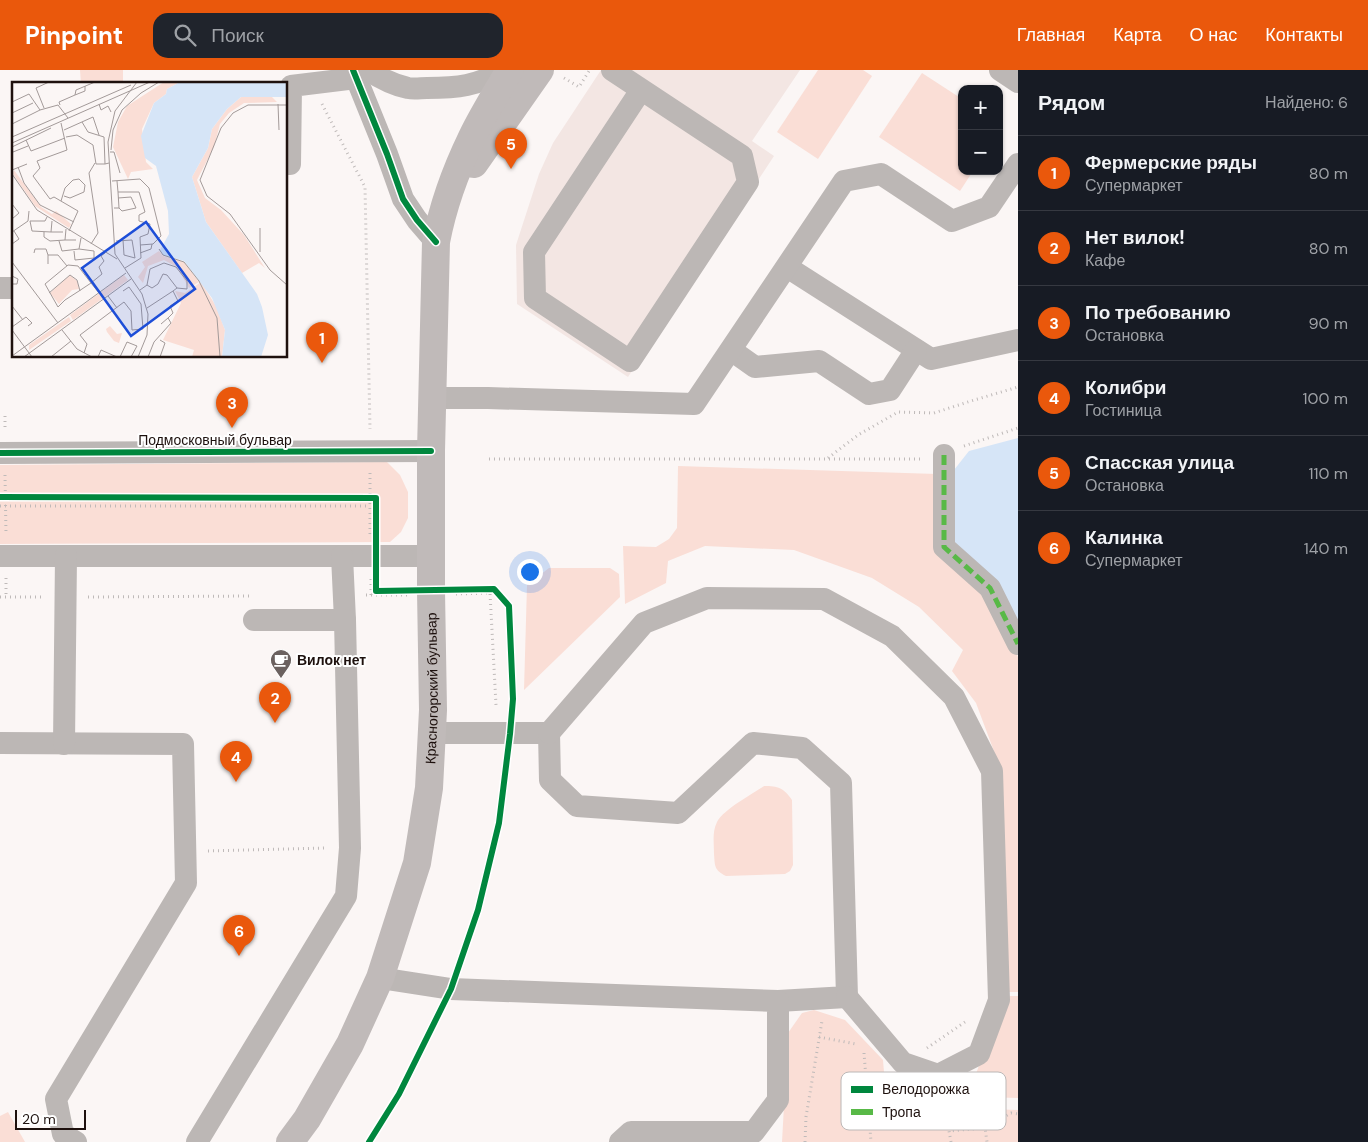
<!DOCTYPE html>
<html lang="ru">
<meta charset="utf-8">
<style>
:root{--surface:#171b24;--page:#20242c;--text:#f1f3f6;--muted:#9ea1a6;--line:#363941;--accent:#ea580c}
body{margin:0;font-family:"DM Sans",sans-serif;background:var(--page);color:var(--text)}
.controls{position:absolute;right:15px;top:15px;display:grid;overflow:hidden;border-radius:10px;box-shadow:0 1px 4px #0004}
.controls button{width:45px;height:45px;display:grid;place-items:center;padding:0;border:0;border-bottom:1px solid var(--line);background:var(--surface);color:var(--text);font:25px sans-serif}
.scale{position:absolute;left:15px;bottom:12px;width:71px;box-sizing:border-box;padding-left:5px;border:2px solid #1e110e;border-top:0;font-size:14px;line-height:18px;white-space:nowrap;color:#1e110e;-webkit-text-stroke:4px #fff;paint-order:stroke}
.you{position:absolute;left:529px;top:501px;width:18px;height:18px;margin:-12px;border:4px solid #fff;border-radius:50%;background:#1a73e8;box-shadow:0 0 0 8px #1a73e833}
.badge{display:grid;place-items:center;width:32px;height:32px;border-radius:50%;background:var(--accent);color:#fff;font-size:16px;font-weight:700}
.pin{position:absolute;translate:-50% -41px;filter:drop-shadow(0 1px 2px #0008)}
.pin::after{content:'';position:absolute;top:26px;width:18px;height:15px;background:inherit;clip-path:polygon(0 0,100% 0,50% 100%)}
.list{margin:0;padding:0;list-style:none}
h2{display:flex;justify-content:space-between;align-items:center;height:65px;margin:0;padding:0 20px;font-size:21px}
h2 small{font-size:16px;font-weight:400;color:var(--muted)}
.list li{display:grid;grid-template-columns:32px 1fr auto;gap:15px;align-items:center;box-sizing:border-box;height:75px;padding:0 20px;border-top:1px solid var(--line)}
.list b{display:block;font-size:19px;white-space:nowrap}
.list p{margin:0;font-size:16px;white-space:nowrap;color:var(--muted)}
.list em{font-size:16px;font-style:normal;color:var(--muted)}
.icon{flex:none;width:28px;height:28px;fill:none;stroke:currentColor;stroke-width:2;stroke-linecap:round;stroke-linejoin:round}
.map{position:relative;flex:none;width:1018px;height:1072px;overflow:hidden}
header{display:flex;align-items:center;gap:30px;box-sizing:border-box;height:70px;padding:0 25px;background:var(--accent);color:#fff}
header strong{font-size:24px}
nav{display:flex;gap:28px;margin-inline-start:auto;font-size:18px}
.search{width:350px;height:45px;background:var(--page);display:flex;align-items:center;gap:12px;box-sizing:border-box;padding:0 18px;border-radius:15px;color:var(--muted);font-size:19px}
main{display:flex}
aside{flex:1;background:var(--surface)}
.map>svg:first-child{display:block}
</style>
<header>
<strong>Pinpoint</strong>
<div class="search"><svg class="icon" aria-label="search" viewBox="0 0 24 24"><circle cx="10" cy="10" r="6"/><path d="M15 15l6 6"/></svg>Поиск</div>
<nav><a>Главная</a><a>Карта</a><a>О нас</a><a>Контакты</a></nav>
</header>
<main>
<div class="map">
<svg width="1018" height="1072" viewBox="0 0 1018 1072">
<rect width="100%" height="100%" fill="#fbf6f5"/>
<polygon fill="#f3e6e3" points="601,0 800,0 752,71 774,86 628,307 517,234 516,175 539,104 553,73"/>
<g fill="#faded6">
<polygon points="80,0 123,0 123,14 81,14"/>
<polygon points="818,0 863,0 872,6 818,89 777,62"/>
<polygon points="922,3 962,29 962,101 973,101 960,121 879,67"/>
<polygon points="387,392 400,405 408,422 408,448 401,462 390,472 0,474 0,395"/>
<polygon points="678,396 937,404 985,523 1018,587 1018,922 1005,922 1001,700 976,633 952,601 963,580 919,537 872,508 794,480 705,476 668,491 666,513 625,534 623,476 656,477 669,469 677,458"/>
<polygon points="549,498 610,498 619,504 620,527 524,620 527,515"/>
<path d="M764,716C778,716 784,718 792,730L793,795L790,801L785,804L726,806C714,800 715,796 714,784C714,773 712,762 717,752C724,739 751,725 764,716Z"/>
<polygon points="1005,926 1018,926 1018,1028 982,1027 982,1018 971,1017"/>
<polygon points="814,940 845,950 883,990 887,1039 923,1037 1018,1040 1018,1072 782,1072 788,963 802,943"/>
<polygon points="8,1042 25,1072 0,1072 0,1046"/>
</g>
<polygon fill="#d6e5f7" points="1018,368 1018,551 954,475 954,400 969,381"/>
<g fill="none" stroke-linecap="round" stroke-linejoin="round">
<g stroke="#bfbab9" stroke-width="3" stroke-dasharray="1 4" stroke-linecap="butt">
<polyline points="564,8 579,17 589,1"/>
<polyline points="322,34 365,117 370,359"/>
<polyline points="5,346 5,361"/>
<polyline points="964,376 1018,358"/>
<polyline points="828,388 858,365 898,342 934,343 971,331 1018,317"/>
<polyline points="489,389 921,389"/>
<polyline points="370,403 370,464"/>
<polyline points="5,405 6,464"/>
<polyline points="0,436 370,436"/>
<polyline points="6,508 6,527"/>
<polyline points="456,524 490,523 496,635"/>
<polyline points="366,525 407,525"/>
<polyline points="371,525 371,508"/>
<polyline points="0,527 44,527"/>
<polyline points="88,527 252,526"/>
<polyline points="208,781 327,778"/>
<polyline points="819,967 856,974"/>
<polyline points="927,978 965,952"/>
<polyline points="864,983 871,1072"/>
<polyline points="985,1058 1011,1043 1018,1044"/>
<polyline points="805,1072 806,1047 822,951"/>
<polyline points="951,1072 949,1061 985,1058 987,1072"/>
</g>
<g stroke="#bcb7b5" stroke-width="22">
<polyline points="353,0 387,84 403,129 417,150 436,172"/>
<path d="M368,0C380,8 394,15 408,18C414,19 421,18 427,18C457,18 478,16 503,0"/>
<polyline points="612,0 742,86 748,112 630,291 535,228 534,182 641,20"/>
<polyline points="1000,0 1018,12"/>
<polyline points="286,94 290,94 291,16 356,8"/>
<polyline points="787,197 931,289 1018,270"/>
<polyline points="0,218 14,218"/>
<polyline points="731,280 755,297 819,291 869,324 890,320 916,280"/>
<polyline points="433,328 488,328 694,334 844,111 881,104 952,151 989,137 1018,94"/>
<polyline points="0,383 431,381"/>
<polyline points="944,385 944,477 990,518 1018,574"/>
<polyline points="0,486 430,486"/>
<polyline points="342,486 345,550"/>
<polyline points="432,663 549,663 550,710 577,736 678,743 753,673 802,678 841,713 847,927 778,931"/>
<polyline points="549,663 644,553 707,528 824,529 892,566 954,627 992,701 999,930 979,984 938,1005 903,993 847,927"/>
<polyline points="0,673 183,674 186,813 56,1029 63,1064 76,1072"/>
<polyline points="64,674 66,486"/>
<polyline points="380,908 451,919 778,931 778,1030 754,1062 631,1062 620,1072"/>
<polyline points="197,1072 346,826 350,778 345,550 254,550"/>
</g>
<g stroke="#c0bab9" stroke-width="28">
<polyline points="474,94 540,0"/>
<path id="s1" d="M290,1072L307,1049L350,974L380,908L417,793L429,718L433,640L431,521V381L436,172C443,135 456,100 472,67C483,44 497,22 510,0"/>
</g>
<polyline stroke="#58b947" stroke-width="5" stroke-dasharray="10 5" stroke-linecap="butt" points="944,385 944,477 990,518 1018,574"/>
<g stroke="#fff" stroke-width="9">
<g id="cycleway">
<polyline points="353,0 387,84 403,129 417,150 436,172"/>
<polyline points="0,383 431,381"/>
<polyline points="0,427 376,428 376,521 494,519 509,536 513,629 510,664 499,753 478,840 451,919 399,1024 369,1072"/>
</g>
</g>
<use href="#cycleway" stroke="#00873e" stroke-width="6"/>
</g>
<defs>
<g id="cafe-pin" transform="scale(1.125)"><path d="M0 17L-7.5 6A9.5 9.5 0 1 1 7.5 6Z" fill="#6b615f" stroke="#fff"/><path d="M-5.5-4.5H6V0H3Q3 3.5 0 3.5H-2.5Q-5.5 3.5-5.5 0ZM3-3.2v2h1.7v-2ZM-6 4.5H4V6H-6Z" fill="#fff"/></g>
</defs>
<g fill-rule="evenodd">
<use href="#cafe-pin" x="281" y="590"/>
</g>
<g text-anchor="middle" stroke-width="4" stroke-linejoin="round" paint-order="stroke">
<g font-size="14" fill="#1e110e" stroke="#fff">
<text x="215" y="375">Подмосковный бульвар</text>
<text dy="5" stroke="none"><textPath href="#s1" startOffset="484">Красногорский бульвар</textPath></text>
</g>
<g font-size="14" font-weight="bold" fill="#1e110e" stroke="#fff" text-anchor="start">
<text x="297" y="595">Вилок нет</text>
</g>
</g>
<g transform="translate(12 12)">
<rect width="275" height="275" fill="#fbf6f5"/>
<path d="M152,0H168L155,7L154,12L142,21L130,47L134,80L141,87L119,90L116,97L101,65L106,40L115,24ZM259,14L265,20L232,21L217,31L208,42L202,65L185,98L193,116L209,128L232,153L253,186L247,181L230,191L194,140L180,95L196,66L200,47L215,27L229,15ZM2,88L29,125L40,132L44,129L59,142L57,146L23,124L1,92ZM147,169L151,174L172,180L187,200L177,206L165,185L152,178L136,184L131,201L126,195L133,185L130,180ZM58,193L65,199L67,207L60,208L47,222L38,211ZM112,193L116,198L61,238L58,233ZM189,200L204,224L213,248L210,275H180L182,268L151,258L169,221L163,209L173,211ZM57,235L59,239L17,268V263ZM98,244L105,252L110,251L107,261L102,259L95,250L94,247Z" fill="#faded6"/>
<path d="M168,0H275V15H229L215,27L200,47L196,66L180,95L194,140L245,212L250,225L256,253L249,275H210L213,248L200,216L172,179L151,173L148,168L157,152L156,129L144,84L133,76L129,54L142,21L154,12L155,7Z" fill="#d6e5f7"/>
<path fill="none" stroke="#a39a99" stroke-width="1" d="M125,0L103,29L96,60L103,172L130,212L136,232L135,253L126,275M63,13L73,9V4M0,20L17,12L28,28L46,23L56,36M87,22L89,28L96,24L99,30M266,22L267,48M48,23L47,20L63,13L64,8L83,0M275,23H236L221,31L209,46L188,98L195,114L218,132L258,188L275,203M32,26L24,6L37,0M0,31L21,21M70,40L76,50L92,55L93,82L97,81M49,41L55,68L25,79L28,86L21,94L38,117L42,115L66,129L57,149M0,42L28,28M52,48L81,35L87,53M0,55L119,3M54,55L65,53L81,63L84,82H93M14,58L19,69L53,56M0,61L138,0M0,65L39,46M99,68L101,48L110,28L129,11L147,0M1,70L16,64M98,70H102L108,91M6,85L12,101L28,123L62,140M0,88L15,82M0,92L25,128L105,177M100,99L128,97L137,106L149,154L141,162L128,163M105,99L106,110H127L133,130L127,133V139L138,142L136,152L128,155L129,176L113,186M106,116L119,115L124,126L110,129L107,126M49,119L53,106L61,98L67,97L73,103L72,110L58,116L52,114M0,122L7,131L0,137M102,126H107L106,110M18,139L20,149L39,150M18,139H33L35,135M40,139L39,150H51M248,146V170M54,147L53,158H64M0,150L16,139L17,129M32,150V155L38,159L53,158M47,159L50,169L67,167M104,159L120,158L123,176L112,173L111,158M0,162L7,157L2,149M79,162L86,151L77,91L83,81M147,167L151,173L172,180L187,199L205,236L208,275M62,169L63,178L82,176V169L67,167L69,156M22,171L23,167H34L36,173M128,171L139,167L140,162M0,180L46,241M36,182V173H46L55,184M0,194L6,197L5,202H0M135,203L138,187L152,181L164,185L175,199V207L165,206M128,208L135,203L140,206L146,202L151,192L155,193L165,206L161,209M37,211L58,193L65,198L68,209M87,211L79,201L66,184L56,183L33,202L46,225L53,218L67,209L79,201L90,192L87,185L92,179L89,174L93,171M96,214L105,226M0,224L11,238M135,226L161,209L166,219L158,224L161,231L156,236M0,245L14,235L20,241L16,244M0,248L20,275M50,248L65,267L80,275M72,271L75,262L68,253L112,220L119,229L120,248L131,247L129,222L117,205L111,209M0,274L114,191M12,275L119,197M39,275L59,259M86,275L89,268L105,275M108,275L115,260L125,264L119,275M136,275L142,260L159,241L156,236L149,242M148,275L153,261L148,258"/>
<path fill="#1d4ed8" fill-opacity="0.15" stroke="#1d4ed8" stroke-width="2.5" d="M134,140L183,207L119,254L70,186Z"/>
<rect width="275" height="275" fill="none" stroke="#1e110e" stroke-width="2.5"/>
</g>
<rect x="841" y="1002" width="165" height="58" rx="8" fill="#fff" stroke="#bcb8b7" stroke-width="1"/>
<rect x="851" y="1016" width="22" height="7" fill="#00873e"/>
<rect x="851" y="1039" width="22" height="6" fill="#58b947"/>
<g font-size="14" fill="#1e110e">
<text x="882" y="1024">Велодорожка</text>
<text x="882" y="1047">Тропа</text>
</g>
</svg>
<div class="controls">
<button>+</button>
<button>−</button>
</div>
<div class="scale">20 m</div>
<div class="you"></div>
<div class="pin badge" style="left:322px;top:293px">1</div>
<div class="pin badge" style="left:275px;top:653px">2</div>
<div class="pin badge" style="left:232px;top:358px">3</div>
<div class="pin badge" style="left:236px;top:712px">4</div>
<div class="pin badge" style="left:511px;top:99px">5</div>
<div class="pin badge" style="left:239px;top:886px">6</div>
</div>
<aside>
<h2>Рядом<small>Найдено: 6</small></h2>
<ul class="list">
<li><span class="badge">1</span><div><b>Фермерские ряды</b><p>Супермаркет</p></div><em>80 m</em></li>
<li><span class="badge">2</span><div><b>Нет вилок!</b><p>Кафе</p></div><em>80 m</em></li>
<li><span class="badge">3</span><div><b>По требованию</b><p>Остановка</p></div><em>90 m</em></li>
<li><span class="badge">4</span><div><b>Колибри</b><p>Гостиница</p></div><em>100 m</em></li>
<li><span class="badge">5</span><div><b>Спасская улица</b><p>Остановка</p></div><em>110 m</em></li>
<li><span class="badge">6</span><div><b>Калинка</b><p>Супермаркет</p></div><em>140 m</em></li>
</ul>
</aside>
</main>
